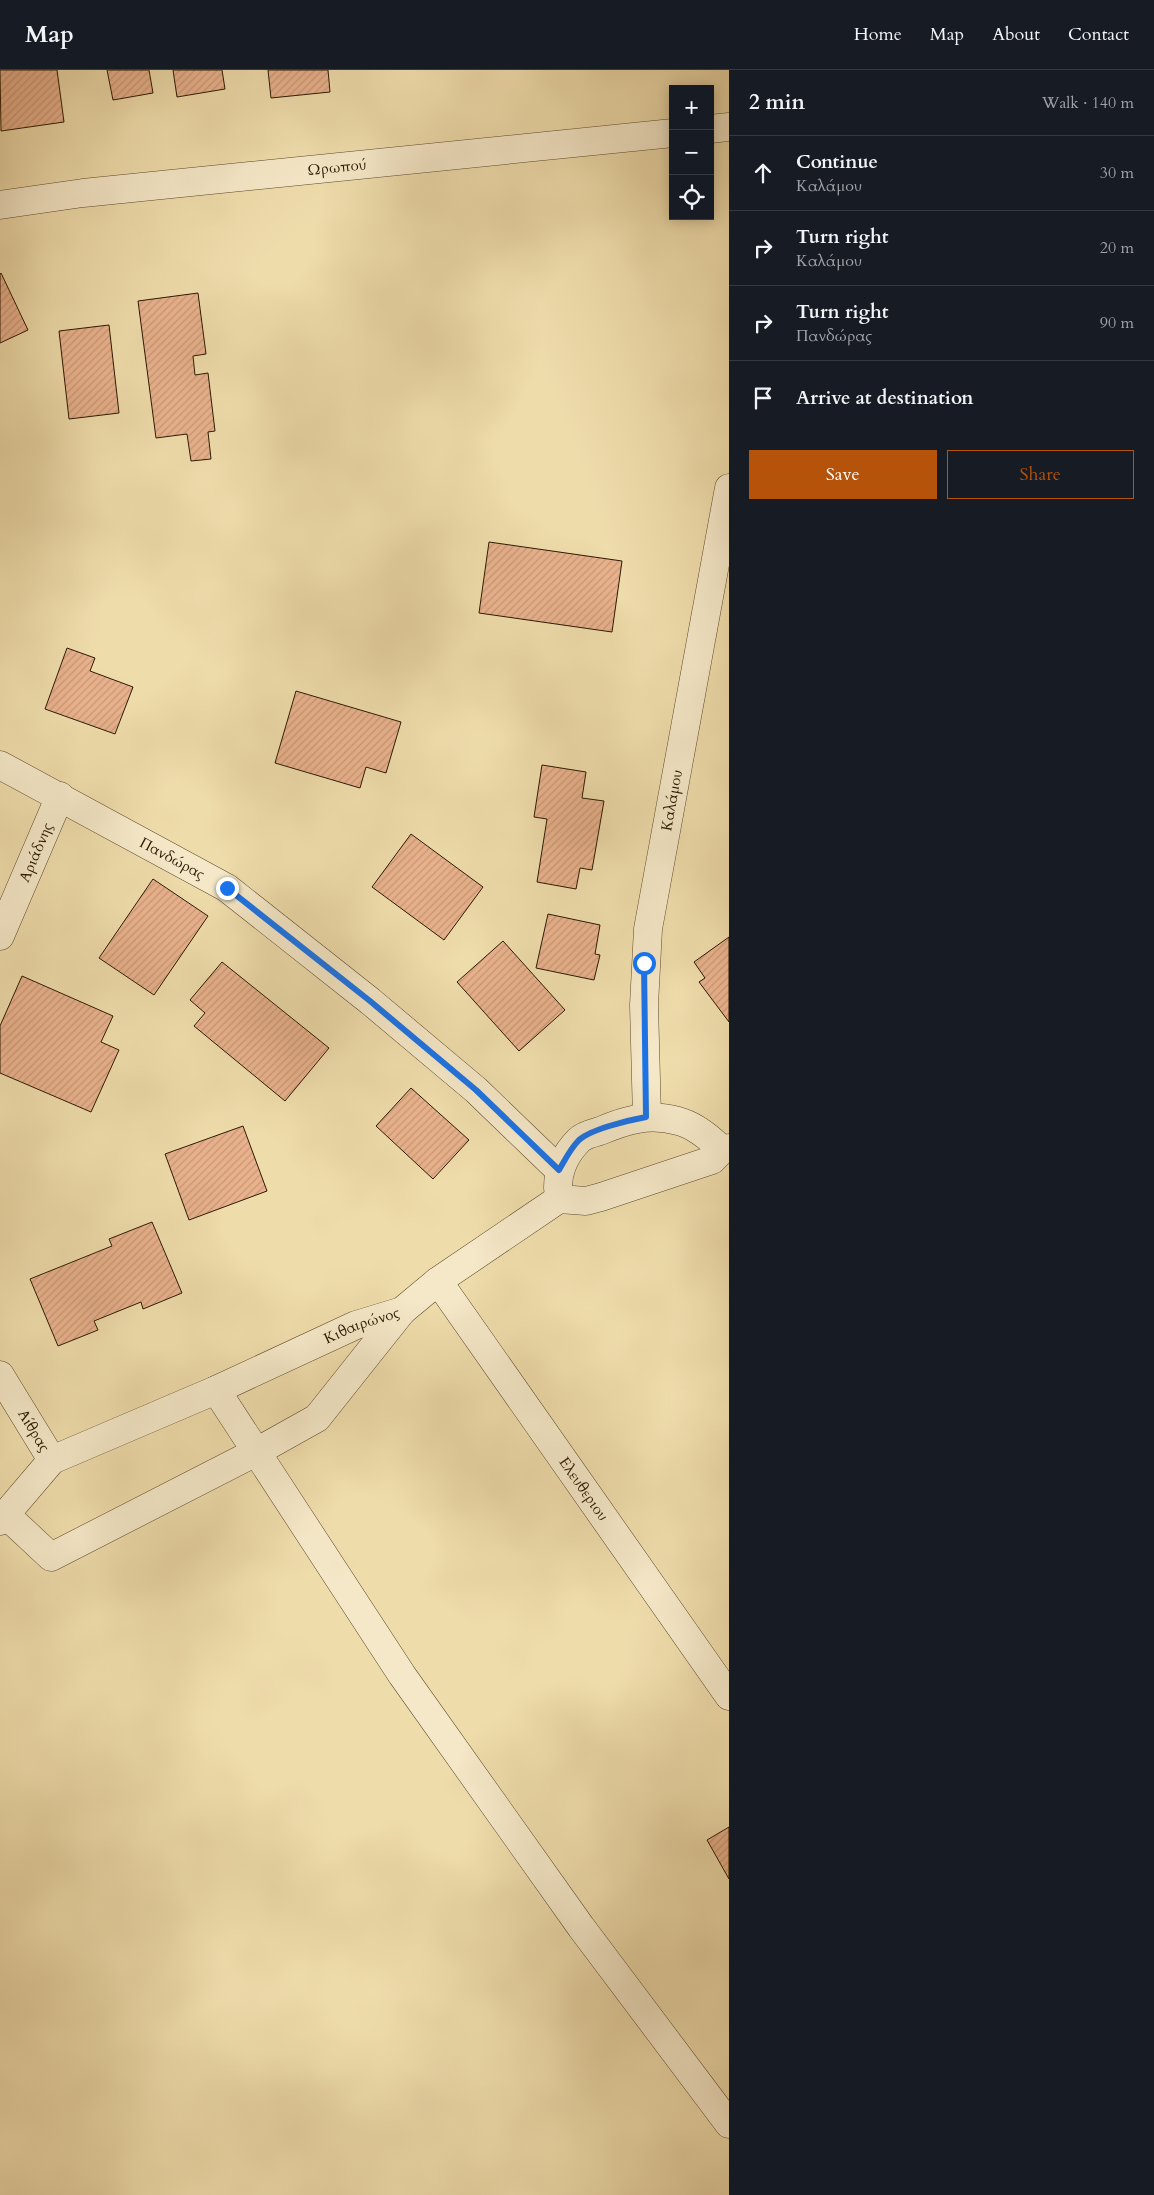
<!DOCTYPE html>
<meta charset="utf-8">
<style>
:root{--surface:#171b24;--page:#20242c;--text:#f1f3f6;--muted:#9ea1a6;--line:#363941;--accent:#b45309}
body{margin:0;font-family:Cardo,serif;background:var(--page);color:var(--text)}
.controls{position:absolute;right:15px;top:15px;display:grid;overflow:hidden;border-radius:0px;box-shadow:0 2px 12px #0003}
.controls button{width:45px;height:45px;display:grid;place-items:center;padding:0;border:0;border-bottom:1px solid var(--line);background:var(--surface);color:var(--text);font:25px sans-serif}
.stop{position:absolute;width:15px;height:15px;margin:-11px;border:4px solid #1a73e8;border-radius:50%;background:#fff}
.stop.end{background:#1a73e8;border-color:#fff;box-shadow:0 1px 5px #0008}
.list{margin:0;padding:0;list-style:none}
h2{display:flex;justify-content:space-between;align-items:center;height:65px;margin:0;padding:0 20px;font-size:21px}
h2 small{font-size:16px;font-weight:400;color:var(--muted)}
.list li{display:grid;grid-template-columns:32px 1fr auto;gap:15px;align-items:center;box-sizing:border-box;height:75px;padding:0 20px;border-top:1px solid var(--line)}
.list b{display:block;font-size:19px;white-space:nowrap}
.list p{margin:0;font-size:16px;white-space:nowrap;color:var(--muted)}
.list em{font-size:16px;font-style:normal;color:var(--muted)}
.actions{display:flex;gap:10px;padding:15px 20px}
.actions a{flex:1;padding:11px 0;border:1px solid var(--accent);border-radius:0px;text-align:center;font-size:18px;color:var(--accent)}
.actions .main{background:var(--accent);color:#fff}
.icon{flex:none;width:28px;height:28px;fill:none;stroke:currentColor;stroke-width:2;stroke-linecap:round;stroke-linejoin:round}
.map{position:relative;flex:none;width:729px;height:2125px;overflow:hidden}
header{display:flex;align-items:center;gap:30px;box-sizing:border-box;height:70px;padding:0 25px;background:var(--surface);border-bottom:1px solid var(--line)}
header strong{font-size:24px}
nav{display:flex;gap:28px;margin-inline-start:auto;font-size:18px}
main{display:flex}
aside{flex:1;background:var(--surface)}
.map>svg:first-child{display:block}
</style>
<header>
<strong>Map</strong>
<nav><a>Home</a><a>Map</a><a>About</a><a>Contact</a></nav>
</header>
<main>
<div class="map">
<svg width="729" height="2125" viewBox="0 0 729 2125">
<defs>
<pattern id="building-hatch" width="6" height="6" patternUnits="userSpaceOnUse" patternTransform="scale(1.25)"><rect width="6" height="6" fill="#e9b28d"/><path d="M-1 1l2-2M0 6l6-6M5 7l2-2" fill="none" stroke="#c89878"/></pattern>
</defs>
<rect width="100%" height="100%" fill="#efdcab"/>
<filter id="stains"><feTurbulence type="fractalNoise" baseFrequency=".004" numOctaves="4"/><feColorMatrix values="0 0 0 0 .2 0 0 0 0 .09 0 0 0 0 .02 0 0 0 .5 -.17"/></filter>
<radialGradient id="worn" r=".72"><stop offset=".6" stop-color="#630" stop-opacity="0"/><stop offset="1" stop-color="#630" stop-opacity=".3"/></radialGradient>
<g fill="url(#building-hatch)" stroke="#2b1902">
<polygon points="0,0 57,0 64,52 1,61"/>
<polygon points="107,0 149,0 153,23 113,30"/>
<polygon points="173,0 222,0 225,19 177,27"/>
<polygon points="268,0 328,0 330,22 271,28"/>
<polygon points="1,203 28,260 0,273 0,204"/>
<polygon points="198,223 206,284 193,286 195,305 208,303 215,361 208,362 211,389 191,391 187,364 156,368 138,231"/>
<polygon points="109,255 119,343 69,349 59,261"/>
<polygon points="489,472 622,491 612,562 479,543"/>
<polygon points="67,578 95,588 90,601 133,617 115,664 45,639"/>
<polygon points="296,621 401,652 386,703 366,697 360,718 275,693"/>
<polygon points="542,695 586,702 582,728 604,731 592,800 580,798 576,819 537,812 547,749 534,747"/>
<polygon points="411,764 483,817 444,870 372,817"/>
<polygon points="153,809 208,846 154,925 99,888"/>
<polygon points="548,844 600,855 595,884 600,885 594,910 536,898"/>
<polygon points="729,867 729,952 699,912 705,908 694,892"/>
<polygon points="503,871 565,940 519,981 457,912"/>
<polygon points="222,892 329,978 285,1031 194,956 205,943 190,930"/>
<polygon points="22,906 113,946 101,972 119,980 91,1042 0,1003 0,956"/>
<polygon points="411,1018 469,1070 433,1109 376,1056"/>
<polygon points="243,1056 267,1121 189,1150 165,1084"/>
<polygon points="152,1152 182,1223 143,1239 141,1232 94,1251 98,1260 58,1276 30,1209 112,1176 109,1169"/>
<polygon points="729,1757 729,1809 707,1770"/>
</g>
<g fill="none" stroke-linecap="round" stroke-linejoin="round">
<g stroke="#5c4a2c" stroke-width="29">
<g id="minor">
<polyline points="710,59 729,57"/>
<path id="s1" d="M0,135L83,123L673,63"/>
<path id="s2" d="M0,695L227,818L370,931L476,1020L559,1100"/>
<path id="s3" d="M0,866L60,726"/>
<path id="s4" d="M647,1047L644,935L648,859L729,418"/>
<path d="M558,1118C558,1100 566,1083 579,1070C584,1065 593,1063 600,1061C626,1050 649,1043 678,1051C694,1055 710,1068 722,1080"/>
<path id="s5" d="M438,1211L729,1626"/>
<path id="s6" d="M0,1305L52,1390"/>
<polyline points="216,1320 402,1605 581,1857 729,2054"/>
<polyline points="6,1445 51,1487 258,1381 317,1348 402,1241"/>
<path id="s7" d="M0,1451L52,1390L216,1320L356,1255L402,1241L438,1211L559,1129L586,1131L601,1127L712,1090L722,1080L729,1078"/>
</g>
</g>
<use href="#minor" stroke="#f5e8c8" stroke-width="28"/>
</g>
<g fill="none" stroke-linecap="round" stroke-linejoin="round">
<path stroke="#1a73e8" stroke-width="6" d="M227,818L370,931L476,1020L559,1100C565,1090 570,1079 579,1070C591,1059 630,1050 646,1047L644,893"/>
</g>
<g text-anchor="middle" stroke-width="4.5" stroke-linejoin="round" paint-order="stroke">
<g font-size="15" fill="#2b1902" stroke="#f5e8c8">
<text dy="5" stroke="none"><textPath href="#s1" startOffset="339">Ωρωπού</textPath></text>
<text dy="5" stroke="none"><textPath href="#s4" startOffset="319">Καλάμου</textPath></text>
<text dy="5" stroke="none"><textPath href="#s3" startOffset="91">Αριάδνης</textPath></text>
<text dy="5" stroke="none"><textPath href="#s2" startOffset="196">Πανδώρας</textPath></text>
<text dy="5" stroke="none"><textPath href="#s7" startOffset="418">Κιθαιρώνος</textPath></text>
<text dy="5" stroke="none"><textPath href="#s6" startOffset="65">Αίθρας</textPath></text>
<text dy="5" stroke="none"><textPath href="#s5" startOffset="254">Ελευθεριου</textPath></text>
</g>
</g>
<rect width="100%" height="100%" filter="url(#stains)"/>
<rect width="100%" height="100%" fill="url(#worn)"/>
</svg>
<div class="controls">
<button>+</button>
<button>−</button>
<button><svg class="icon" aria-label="locate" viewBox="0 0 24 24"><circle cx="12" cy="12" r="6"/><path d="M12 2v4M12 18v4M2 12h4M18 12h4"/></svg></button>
</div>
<div class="stop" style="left:644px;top:893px"></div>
<div class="stop end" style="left:227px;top:818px"></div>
</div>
<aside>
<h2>2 min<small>Walk · 140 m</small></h2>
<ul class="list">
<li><svg class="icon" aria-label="ahead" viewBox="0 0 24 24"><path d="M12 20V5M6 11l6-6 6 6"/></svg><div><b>Continue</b><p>Καλάμου</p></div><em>30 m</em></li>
<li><svg class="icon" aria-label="right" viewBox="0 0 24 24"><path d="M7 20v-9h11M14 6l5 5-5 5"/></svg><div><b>Turn right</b><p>Καλάμου</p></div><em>20 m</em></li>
<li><svg class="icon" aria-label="right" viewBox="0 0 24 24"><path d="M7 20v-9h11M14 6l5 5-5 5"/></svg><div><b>Turn right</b><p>Πανδώρας</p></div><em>90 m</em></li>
<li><svg class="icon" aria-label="arrive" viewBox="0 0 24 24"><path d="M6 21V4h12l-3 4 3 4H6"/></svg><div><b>Arrive at destination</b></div></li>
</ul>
<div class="actions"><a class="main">Save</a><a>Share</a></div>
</aside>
</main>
